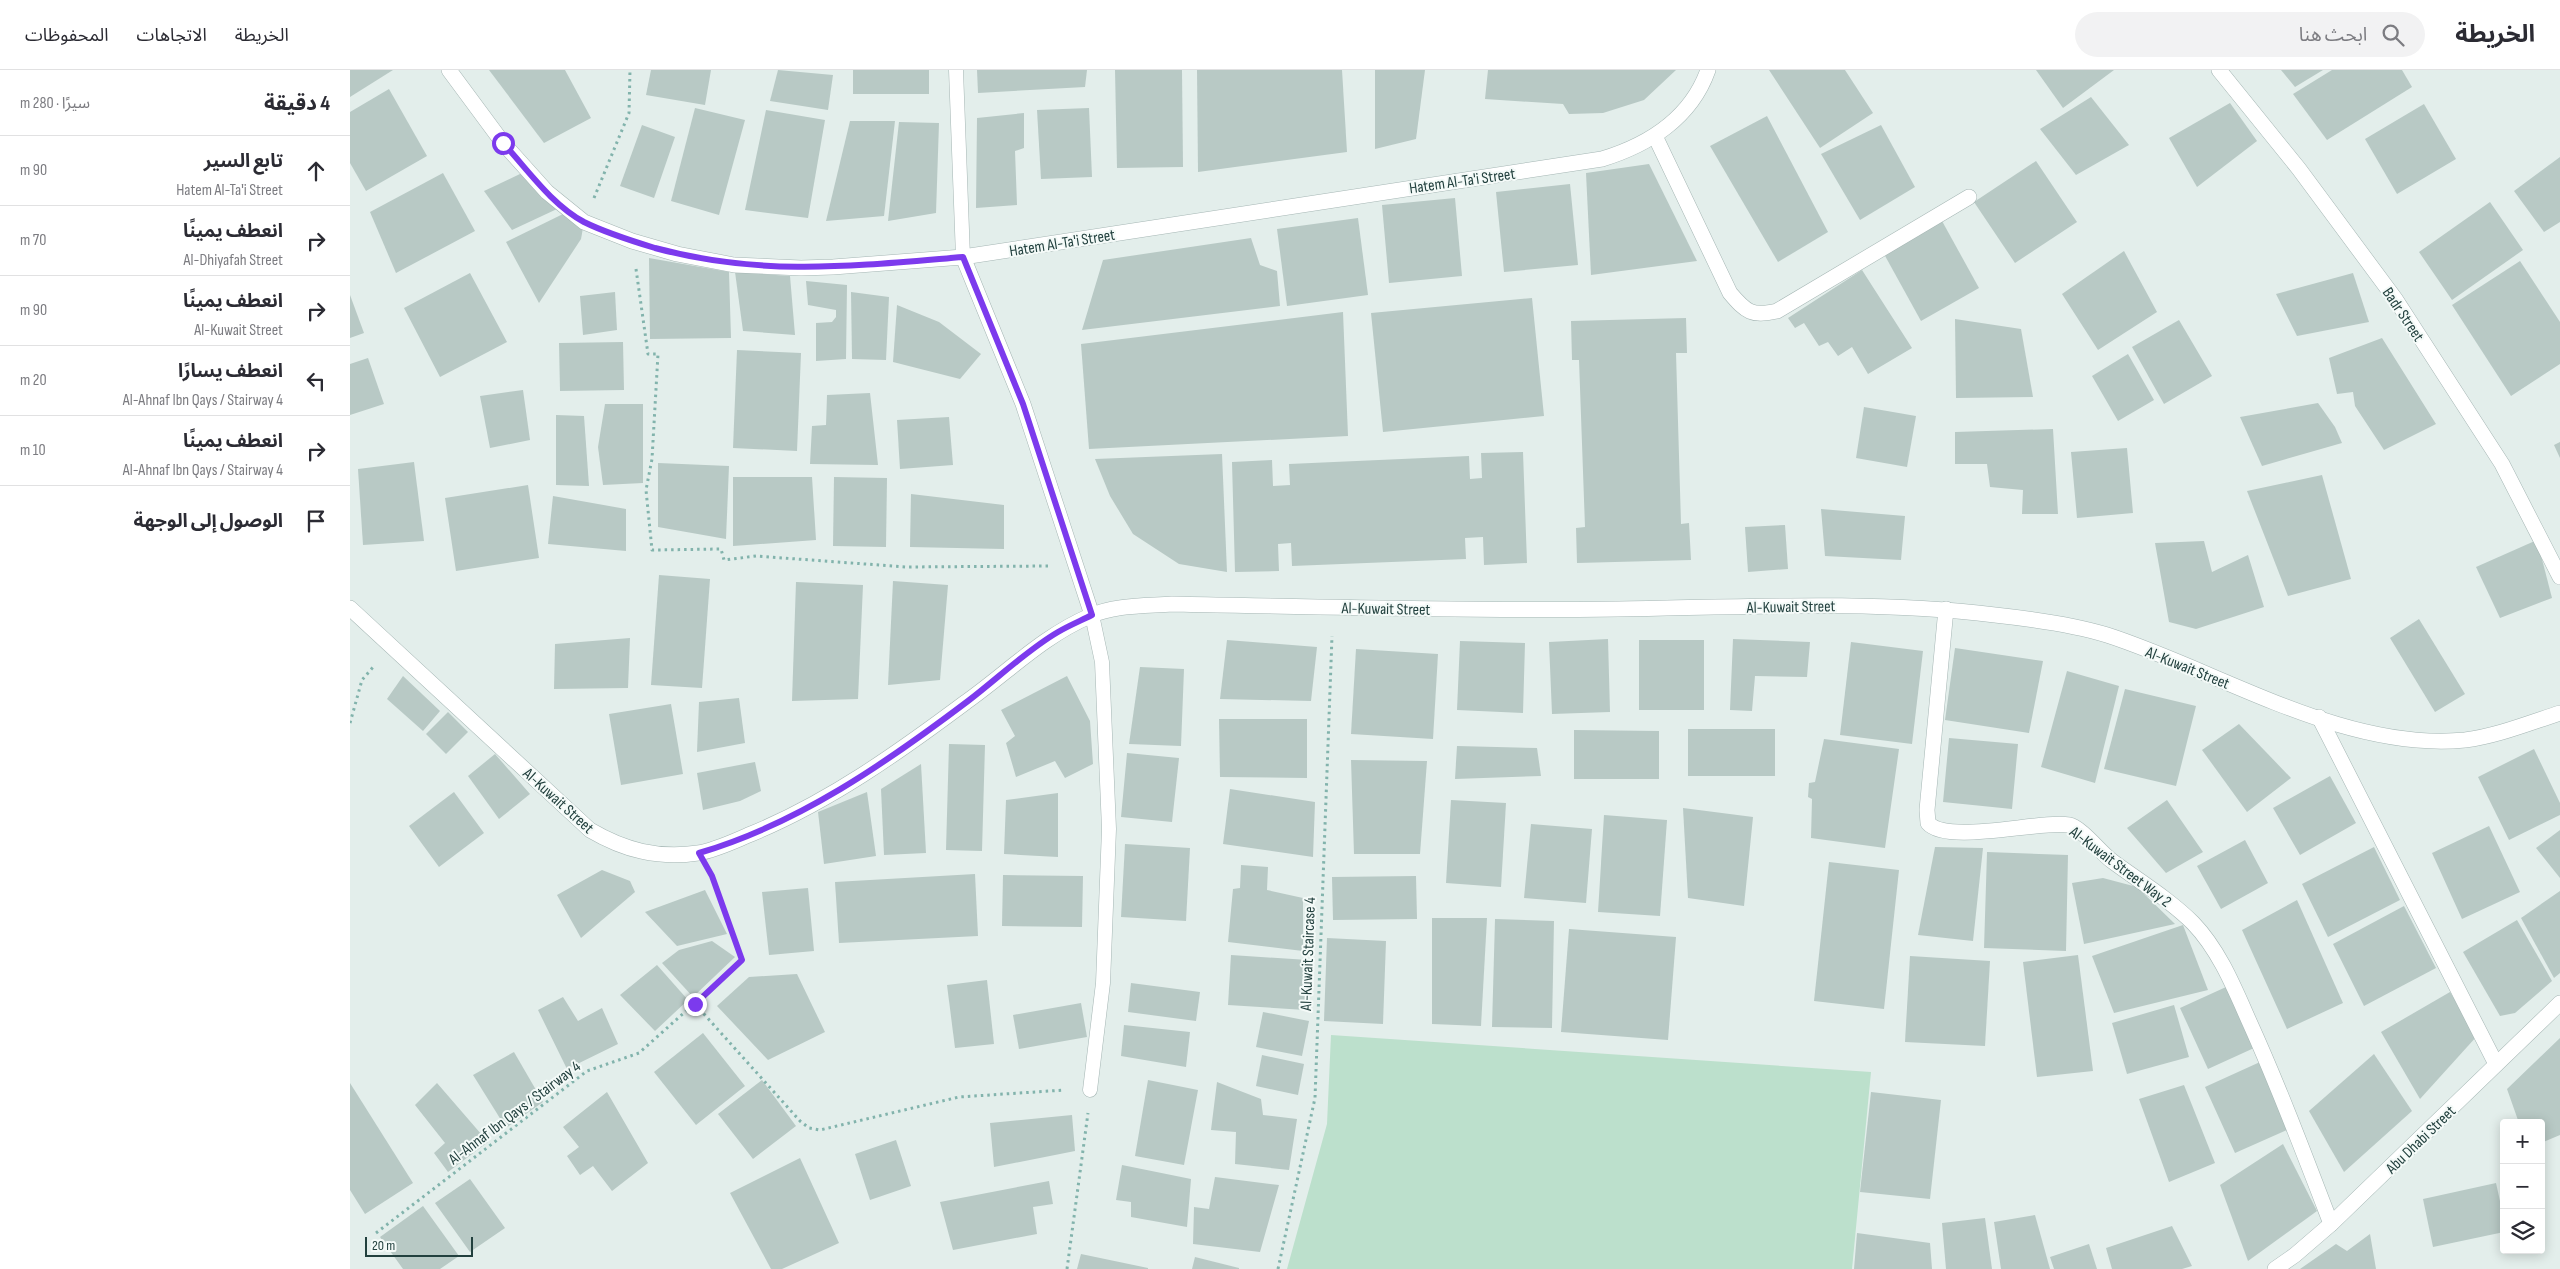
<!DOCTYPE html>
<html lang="ar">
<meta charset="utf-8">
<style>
:root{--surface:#fff;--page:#f2f2f3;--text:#2b2b33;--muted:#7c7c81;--line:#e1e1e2}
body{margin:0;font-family:"Sofia Sans Condensed","Noto Sans Arabic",sans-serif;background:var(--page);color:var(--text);direction:rtl}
.controls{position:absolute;right:15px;bottom:15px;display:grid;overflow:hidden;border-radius:5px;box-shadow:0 2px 12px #0003}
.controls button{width:45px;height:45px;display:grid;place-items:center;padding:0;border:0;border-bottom:1px solid var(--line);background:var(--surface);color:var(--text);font:25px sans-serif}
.scale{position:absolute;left:15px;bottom:12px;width:108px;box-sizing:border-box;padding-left:5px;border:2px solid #22403e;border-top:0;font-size:14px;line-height:18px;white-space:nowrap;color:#22403e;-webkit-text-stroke:4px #f4faf8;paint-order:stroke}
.stop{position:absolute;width:15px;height:15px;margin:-11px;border:4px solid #7c3aed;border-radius:50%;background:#fff}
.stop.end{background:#7c3aed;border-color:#fff;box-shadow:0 1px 5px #0008}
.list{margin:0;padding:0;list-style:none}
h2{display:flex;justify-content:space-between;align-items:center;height:65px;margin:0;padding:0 20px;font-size:21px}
h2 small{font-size:16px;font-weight:400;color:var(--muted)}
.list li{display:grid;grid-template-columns:32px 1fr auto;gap:15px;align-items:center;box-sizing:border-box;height:70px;padding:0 20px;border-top:1px solid var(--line)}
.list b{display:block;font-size:19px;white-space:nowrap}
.list p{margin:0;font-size:16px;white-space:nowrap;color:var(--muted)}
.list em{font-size:16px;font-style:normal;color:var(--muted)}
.icon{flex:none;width:28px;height:28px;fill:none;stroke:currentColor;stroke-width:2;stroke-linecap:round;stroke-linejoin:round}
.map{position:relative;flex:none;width:2210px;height:1199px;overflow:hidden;direction:ltr}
header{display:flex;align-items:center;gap:30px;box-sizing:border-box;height:70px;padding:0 25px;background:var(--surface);border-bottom:1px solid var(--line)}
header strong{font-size:24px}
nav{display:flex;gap:28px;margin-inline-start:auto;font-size:18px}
.search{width:350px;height:45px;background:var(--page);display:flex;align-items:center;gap:12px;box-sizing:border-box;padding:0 18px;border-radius:28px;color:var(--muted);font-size:19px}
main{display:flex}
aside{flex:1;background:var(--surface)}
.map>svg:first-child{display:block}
</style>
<header>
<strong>الخريطة</strong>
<div class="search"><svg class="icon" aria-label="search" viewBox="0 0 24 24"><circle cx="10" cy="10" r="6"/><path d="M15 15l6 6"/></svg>ابحث هنا</div>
<nav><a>الخريطة</a><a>الاتجاهات</a><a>المحفوظات</a></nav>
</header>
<main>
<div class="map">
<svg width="2210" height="1199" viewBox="0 0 2210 1199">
<rect width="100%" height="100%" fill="#e3eeeb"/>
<polygon fill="#bce0cc" points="981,965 1521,1002 1502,1199 937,1199 977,1054"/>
<g fill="#b8c9c5">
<polygon points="0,0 43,0 0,27"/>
<polygon points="139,0 215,0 241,48 194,73"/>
<polygon points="301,0 361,0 355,35 296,25"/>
<polygon points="428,0 483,5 478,40 420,31"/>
<rect x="503" y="0" width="76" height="24"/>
<polygon points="627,0 737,0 735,17 628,23"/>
<polygon points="765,0 832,0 833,97 767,98"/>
<polygon points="847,0 992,0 997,82 848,102"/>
<polygon points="1025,0 1075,0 1066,69 1025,79"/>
<polygon points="1138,0 1326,0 1294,30 1253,43 1219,44 1213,34 1135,29"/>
<polygon points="1419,0 1495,0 1523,43 1470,78"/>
<polygon points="1686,0 1764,0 1713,38"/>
<polygon points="1931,0 1973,0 1945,17"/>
<polygon points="1982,0 2052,0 2062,17 1977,70 1943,24"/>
<polygon points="39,19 77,86 16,121 0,93 0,42"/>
<polygon points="1741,27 1779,75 1726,105 1690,59"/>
<polygon points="1880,33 1907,71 1847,117 1819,68"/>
<polygon points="2074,34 2106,89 2047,124 2015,69"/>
<polygon points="345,38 395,50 369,145 321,131"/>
<polygon points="739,38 742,107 691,109 687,40"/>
<polygon points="416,40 475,50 458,148 395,140"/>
<polygon points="674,43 674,78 665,81 667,135 626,138 627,48"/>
<polygon points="1417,46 1478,162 1428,192 1360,76"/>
<polygon points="500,51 545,51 534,146 476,151"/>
<polygon points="549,52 589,53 586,143 538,151"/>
<polygon points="292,55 325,67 304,128 270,116"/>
<polygon points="1531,55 1565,117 1510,150 1471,84"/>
<polygon points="2210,87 2210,152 2194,162 2164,121"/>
<polygon points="1686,91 1727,152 1665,193 1624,132"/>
<polygon points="1299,94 1347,191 1241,205 1236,103"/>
<polygon points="93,103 125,161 46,203 20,142"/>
<polygon points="172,103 207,139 162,160 134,121"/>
<polygon points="1220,114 1228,195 1154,202 1146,122"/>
<polygon points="1105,128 1112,206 1039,213 1032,135"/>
<polygon points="2140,132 2173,180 2102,230 2069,182"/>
<polygon points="213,144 233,158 231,169 189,233 156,172"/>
<polygon points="1008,148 1018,225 937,236 927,159"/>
<polygon points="1592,151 1629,218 1571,251 1534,184"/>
<polygon points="901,168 910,195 927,201 930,236 732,260 753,190"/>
<polygon points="1774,181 1807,242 1748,280 1712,224"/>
<polygon points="299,188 379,202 381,268 300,269"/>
<polygon points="2170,191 2210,252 2210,294 2161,326 2102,235"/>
<polygon points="1512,200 1562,278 1518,304 1502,277 1488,286 1478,272 1469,276 1454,253 1445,258 1438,248"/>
<polygon points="385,202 440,206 445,265 393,261"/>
<polygon points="120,203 157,272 90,307 54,238"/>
<polygon points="2003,203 2019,252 1947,266 1926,224"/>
<polygon points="456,211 497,215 496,289 466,291 466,253 482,252 486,247 486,240 458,235"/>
<polygon points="265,222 267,260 233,265 230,226"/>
<polygon points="501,222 539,227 536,290 502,289"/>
<polygon points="0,225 14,263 0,268"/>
<polygon points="1182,228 1194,346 1033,362 1021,243"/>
<polygon points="547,235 589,252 631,284 610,309 543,292"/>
<polygon points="993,242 998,366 739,379 731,274"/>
<polygon points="1336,248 1337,283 1326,283 1331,454 1339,453 1341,490 1227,493 1226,458 1235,457 1229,290 1222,290 1221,251"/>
<polygon points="1605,249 1671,259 1683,327 1606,328"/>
<polygon points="1829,250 1862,306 1814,334 1782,277"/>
<polygon points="2032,268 2086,354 2034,380 2005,336 2003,322 1987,324 1979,288"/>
<polygon points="273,272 274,320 210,321 209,273"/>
<polygon points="387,280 451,283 447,381 383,378"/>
<polygon points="1778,284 1804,330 1768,351 1742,306"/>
<polygon points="18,288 34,334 0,345 0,294"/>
<polygon points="173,320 180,370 140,378 130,326"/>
<polygon points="520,323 528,395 460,394 462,356 476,355 477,325"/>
<polygon points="1968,333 1985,357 1992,373 1912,396 1890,347"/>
<polygon points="255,334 293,334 293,413 253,415 248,377"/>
<polygon points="1514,337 1566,346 1557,397 1506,388"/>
<polygon points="206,345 234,346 239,416 206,415"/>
<polygon points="599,347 603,395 550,399 547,350"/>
<polygon points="1703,359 1708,444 1672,444 1673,420 1640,417 1637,394 1605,394 1605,362"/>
<polygon points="2210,372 2210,388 2204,375"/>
<polygon points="1777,378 1783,443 1727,448 1721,382"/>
<polygon points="1173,382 1177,493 1134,495 1133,467 1115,468 1116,489 942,496 941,473 928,474 929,501 885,502 882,392 922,390 923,416 940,415 939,394 1119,386 1120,409 1132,408 1131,383"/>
<polygon points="872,384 877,502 829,494 783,464 760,426 745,389"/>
<polygon points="64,392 74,471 13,475 8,399"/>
<polygon points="308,393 379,396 376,469 308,457"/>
<polygon points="1972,405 2001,509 1938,526 1897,421"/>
<polygon points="383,407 462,407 466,470 383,476"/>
<polygon points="484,407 537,408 536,477 483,476"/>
<polygon points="178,415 189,488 106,501 95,428"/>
<polygon points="561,424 654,435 654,479 560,477"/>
<polygon points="203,426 276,439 276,481 198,474"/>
<polygon points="1471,439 1555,446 1551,490 1475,486"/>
<polygon points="1435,455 1438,499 1398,502 1395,457"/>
<polygon points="2187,470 2202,528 2150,548 2126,497"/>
<polygon points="1854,471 1862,502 1898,485 1914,537 1846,559 1819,552 1805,473"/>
<polygon points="309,505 360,509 352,618 301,615"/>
<polygon points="543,511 598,515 590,610 538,615"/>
<polygon points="446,512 513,515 508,629 442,631"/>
<polygon points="2069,549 2115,624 2085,642 2040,568"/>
<polygon points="280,568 278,618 204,619 205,574"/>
<polygon points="1258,569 1260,642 1202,644 1199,572"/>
<polygon points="1383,569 1460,572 1457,607 1405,606 1402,641 1380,640"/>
<polygon points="877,570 967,577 961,631 870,629"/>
<rect x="1289" y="570" width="65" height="70"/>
<polygon points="1110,571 1175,573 1173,643 1107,640"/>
<polygon points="1501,572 1573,581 1562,674 1490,665"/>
<polygon points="1605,578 1693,591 1679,663 1595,650"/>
<polygon points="1006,579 1088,584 1083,669 1001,664"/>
<polygon points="790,597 834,599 831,676 779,674"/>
<polygon points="1717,601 1769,616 1745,713 1691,697"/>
<polygon points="53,606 90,641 73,661 37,629"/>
<polygon points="717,606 740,651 743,694 715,708 705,691 666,707 656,673 665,666 651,640"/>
<polygon points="1775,619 1846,636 1826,716 1754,699"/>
<polygon points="389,628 395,673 347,682 349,632"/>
<polygon points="321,634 333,704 271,715 259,644"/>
<polygon points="98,642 118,662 96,684 76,664"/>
<polygon points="869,649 957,649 957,708 870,707"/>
<polygon points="1889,654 1941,708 1897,742 1852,680"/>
<rect x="1338" y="659" width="87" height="47"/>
<polygon points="1224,660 1309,661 1309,709 1224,709"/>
<polygon points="1599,668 1668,674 1662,739 1593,732"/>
<polygon points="1474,669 1549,679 1535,778 1461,768 1462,729 1458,727 1459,713 1465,712"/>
<polygon points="599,674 635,675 632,781 596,780"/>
<polygon points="1107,676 1187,678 1191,706 1105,709"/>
<polygon points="2184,679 2210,733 2210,745 2159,770 2128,707"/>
<polygon points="777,683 829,688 822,752 771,747"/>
<polygon points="145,684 180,724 149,749 118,706"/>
<polygon points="1001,690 1077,691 1070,784 1004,784"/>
<polygon points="405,692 411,721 390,731 353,740 347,703"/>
<polygon points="571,694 576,783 534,785 531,719"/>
<polygon points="1980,706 2006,753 1950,785 1923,738"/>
<polygon points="880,719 965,732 963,787 873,774"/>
<polygon points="104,722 134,763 89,797 59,756"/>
<polygon points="517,722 526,786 474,794 468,742"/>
<polygon points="708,723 708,787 654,784 656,730"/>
<polygon points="1101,730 1156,733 1151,817 1096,813"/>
<polygon points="1817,730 1853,782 1816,803 1777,758"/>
<polygon points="1333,738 1403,747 1394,836 1338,828"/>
<polygon points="1254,745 1317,750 1310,846 1248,842"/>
<polygon points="1181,754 1242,759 1236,833 1174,828"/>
<polygon points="2139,756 2170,822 2112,849 2082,783"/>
<polygon points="2210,760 2210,808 2186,778"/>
<polygon points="1895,770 1918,813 1871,839 1847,796"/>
<polygon points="775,774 840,778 836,851 771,847"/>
<polygon points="1585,777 1633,778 1623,871 1568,865"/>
<polygon points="2024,777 2050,830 1978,867 1952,814"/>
<polygon points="1637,782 1718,785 1716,881 1634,878"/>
<polygon points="1479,792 1549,800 1534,939 1464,931"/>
<polygon points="891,795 918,797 917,820 953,828 953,881 878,872 883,819 890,818"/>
<polygon points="252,800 280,811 285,822 231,868 207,825"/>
<polygon points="625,804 628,866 489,873 485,812"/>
<polygon points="653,805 733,806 732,857 652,856"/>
<polygon points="1066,806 1067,849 983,850 982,807"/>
<polygon points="1753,808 1787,817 1825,854 1734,874 1722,813"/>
<polygon points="458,818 464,881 419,885 412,822"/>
<polygon points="355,820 377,864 327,876 295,842"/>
<polygon points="2210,821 2210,903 2204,908 2171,848"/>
<polygon points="1947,830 1993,933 1937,959 1892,860"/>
<polygon points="2054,836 2086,898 2014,936 1983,874"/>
<polygon points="1082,848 1137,848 1131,956 1082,954"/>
<polygon points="1145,849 1204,851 1202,958 1142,957"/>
<polygon points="2167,850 2202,911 2165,943 2150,946 2113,882"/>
<polygon points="1833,855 1858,920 1764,943 1742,886"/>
<polygon points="1219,859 1326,867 1318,970 1211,962"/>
<polygon points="977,868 1036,871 1033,954 974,951"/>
<polygon points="362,871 385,887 343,927 312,893 329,880"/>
<polygon points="881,885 958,890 955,940 878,935"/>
<polygon points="1728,885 1743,1001 1687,1007 1673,892"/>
<polygon points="1560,886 1640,891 1635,976 1555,972"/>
<polygon points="307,895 338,930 305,961 270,925"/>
<polygon points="447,904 475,962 418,990 367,936 399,907"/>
<polygon points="637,910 644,974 605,978 597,915"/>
<polygon points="781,913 850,922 846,951 778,942"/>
<polygon points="1876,917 1904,978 1858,999 1830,938"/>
<polygon points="2100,922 2127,966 2070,1029 2031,962"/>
<polygon points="213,927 228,951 252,938 268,974 217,999 188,940"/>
<polygon points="731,933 737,967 669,979 663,945"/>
<polygon points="1824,935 1839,987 1777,1004 1762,953"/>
<polygon points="913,942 959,951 952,986 906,977"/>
<polygon points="774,955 840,962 836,997 771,986"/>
<polygon points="353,963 395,1016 346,1055 304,1002"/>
<polygon points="2210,968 2210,1065 2191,1073 2191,1053 2169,1053 2157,1019"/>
<polygon points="164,982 193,1032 156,1058 123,1005"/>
<polygon points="2024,984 2062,1041 1994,1102 1959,1041"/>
<polygon points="912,985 954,994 948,1025 906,1016"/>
<polygon points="1910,992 1939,1059 1885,1083 1855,1017"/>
<polygon points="412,1010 446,1056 403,1089 368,1044"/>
<polygon points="798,1010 848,1020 834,1095 785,1086"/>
<polygon points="867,1012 911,1029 913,1045 947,1049 939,1100 885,1094 886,1062 861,1060"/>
<polygon points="0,1013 63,1113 15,1144 0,1120"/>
<polygon points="87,1013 138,1072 98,1102 84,1083 95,1073 65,1035"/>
<polygon points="1834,1015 1865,1093 1819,1112 1789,1029"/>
<polygon points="257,1022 298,1093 262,1121 243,1096 230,1105 217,1086 229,1077 213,1057"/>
<polygon points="1521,1022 1591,1030 1580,1129 1510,1122"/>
<polygon points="722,1045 725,1081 644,1097 640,1053"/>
<polygon points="546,1070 561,1116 520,1130 505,1084"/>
<polygon points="1933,1074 1967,1141 1898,1191 1870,1115"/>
<polygon points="450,1088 489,1173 432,1199 421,1199 380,1123"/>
<polygon points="772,1095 841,1109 837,1157 781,1147 781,1132 766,1130"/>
<polygon points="865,1107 929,1115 910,1182 843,1174 844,1137 859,1139"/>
<polygon points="120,1109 155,1158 120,1182 85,1133"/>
<polygon points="699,1111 703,1134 683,1137 687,1164 603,1180 590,1132"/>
<polygon points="2146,1113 2154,1149 2154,1162 2083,1177 2073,1129"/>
<polygon points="73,1136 109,1186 90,1199 53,1199 30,1167"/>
<polygon points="1685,1145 1700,1199 1651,1199 1644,1152"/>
<polygon points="1635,1148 1642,1199 1596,1199 1592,1153"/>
<polygon points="1822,1156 1842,1196 1832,1199 1762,1199 1756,1178"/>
<polygon points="1507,1163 1580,1173 1582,1199 1504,1199"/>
<polygon points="2020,1164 2026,1199 1950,1199 1986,1174 1997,1181"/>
<polygon points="1739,1174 1747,1199 1704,1199 1700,1187"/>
<polygon points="731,1184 798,1198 798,1199 727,1199"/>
<polygon points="845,1187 889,1198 889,1199 842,1199"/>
</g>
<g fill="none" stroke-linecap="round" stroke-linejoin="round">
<g stroke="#a5b6b4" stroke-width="15">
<g id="lane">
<polyline points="606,0 613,187"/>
<polyline points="740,1020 753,913 759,759 752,592 742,545"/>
</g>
</g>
<g stroke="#a5b6b4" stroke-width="16">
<g id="street">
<path d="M99,0L153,73L197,122L234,152L282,171L327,184L384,195L451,198L483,197L613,187L1252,89C1298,75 1341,48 1358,0"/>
<polyline points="1869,0 1949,99 2046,230 2152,394 2210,507"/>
<path d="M1305,66L1380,223C1396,242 1402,247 1427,241L1619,127"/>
<polyline points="613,187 673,334 742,545"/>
<path d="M0,538L240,760C274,780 308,789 348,783C366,780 384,771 401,764C479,732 549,682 616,632C657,603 693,566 740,546C764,535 795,536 822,534C971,537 1120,541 1269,539C1394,537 1520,530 1645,545C1682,549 1721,554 1757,565C1869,601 1994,682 2115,670C2147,666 2179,653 2210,643"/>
<path d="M1596,539L1577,740L1578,753C1597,775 1691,750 1719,755C1731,757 1751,783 1762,791C1789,811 1819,829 1843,853C1869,880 1884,917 1899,951C1929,1017 1955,1086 1981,1154"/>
<polyline points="1969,647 2146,994"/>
<polyline points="1925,1199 1945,1185 1981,1154 2210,933"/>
</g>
</g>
<g stroke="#82b3ac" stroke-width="3" stroke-dasharray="2.5 4" stroke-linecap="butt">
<polyline points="244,128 279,43 280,0"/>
<polyline points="286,199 298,284 308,284 302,389 296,420 302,480 371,479 374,490 406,486 556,497 698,496"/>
<polyline points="0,653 12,610 24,596"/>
<polyline points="345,934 450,1051 459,1058 470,1060 609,1027 715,1020"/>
<polyline points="26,1163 237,1001 289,983 392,891 362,806"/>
<polyline points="717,1199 738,1043"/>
<polyline points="928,1199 965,1028 982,566"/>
</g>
<use href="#lane" stroke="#fff" stroke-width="14"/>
<use href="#street" stroke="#fff" stroke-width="15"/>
</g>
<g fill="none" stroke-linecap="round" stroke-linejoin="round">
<path stroke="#7c3aed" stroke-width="6" d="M153,73C178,100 201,134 234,152C256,163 282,171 305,178C412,207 505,196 613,187L673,334L742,545C730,551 718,556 708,562C677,580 647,609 618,631C536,693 448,754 349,783L362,806L392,890L345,934"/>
</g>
<g text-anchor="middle" stroke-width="4" stroke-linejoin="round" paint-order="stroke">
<g font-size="16" fill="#22403e" stroke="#f4faf8">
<text transform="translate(1112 110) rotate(-8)" y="6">Hatem Al-Ta'i Street</text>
<text transform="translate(712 172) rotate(-9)" y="6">Hatem Al-Ta'i Street</text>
<text transform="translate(2054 244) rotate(56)" y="6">Badr Street</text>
<text transform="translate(1441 536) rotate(-1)" y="6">Al-Kuwait Street</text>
<text transform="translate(1036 538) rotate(1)" y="6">Al-Kuwait Street</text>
<text transform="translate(1838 597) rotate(22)" y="6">Al-Kuwait Street</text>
<text transform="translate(209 730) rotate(42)" y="6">Al-Kuwait Street</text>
<text transform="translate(1771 796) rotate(37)" y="6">Al-Kuwait Street Way 2</text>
<text transform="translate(957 884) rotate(-88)" y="6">Al-Kuwait Staircase 4</text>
<text transform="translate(164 1042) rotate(-37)" y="6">Al-Ahnaf Ibn Qays / Stairway 4</text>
<text transform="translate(2070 1069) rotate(-44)" y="6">Abu Dhabi Street</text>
</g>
</g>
</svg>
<div class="controls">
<button>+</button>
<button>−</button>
<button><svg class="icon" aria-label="layers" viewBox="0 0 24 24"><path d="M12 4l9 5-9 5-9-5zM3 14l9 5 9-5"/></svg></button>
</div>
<div class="scale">20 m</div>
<div class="stop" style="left:153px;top:73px"></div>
<div class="stop end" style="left:345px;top:934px"></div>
</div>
<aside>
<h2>4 دقيقة<small>سيرًا · 280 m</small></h2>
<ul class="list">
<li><svg class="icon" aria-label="ahead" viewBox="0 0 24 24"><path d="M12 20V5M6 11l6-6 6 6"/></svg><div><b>تابع السير</b><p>Hatem Al-Ta'i Street</p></div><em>90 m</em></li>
<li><svg class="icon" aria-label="right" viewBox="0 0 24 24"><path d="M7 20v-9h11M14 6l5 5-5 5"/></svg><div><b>انعطف يمينًا</b><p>Al-Dhiyafah Street</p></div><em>70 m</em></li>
<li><svg class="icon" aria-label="right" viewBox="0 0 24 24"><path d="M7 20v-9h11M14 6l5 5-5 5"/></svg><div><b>انعطف يمينًا</b><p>Al-Kuwait Street</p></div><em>90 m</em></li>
<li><svg class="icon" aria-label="left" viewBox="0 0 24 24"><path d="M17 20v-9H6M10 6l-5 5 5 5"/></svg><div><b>انعطف يسارًا</b><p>Al-Ahnaf Ibn Qays / Stairway 4</p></div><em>20 m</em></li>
<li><svg class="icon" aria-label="right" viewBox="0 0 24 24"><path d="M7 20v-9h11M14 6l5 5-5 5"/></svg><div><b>انعطف يمينًا</b><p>Al-Ahnaf Ibn Qays / Stairway 4</p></div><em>10 m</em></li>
<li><svg class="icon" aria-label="arrive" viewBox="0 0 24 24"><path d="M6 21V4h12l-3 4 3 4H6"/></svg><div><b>الوصول إلى الوجهة</b></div></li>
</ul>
</aside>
</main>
